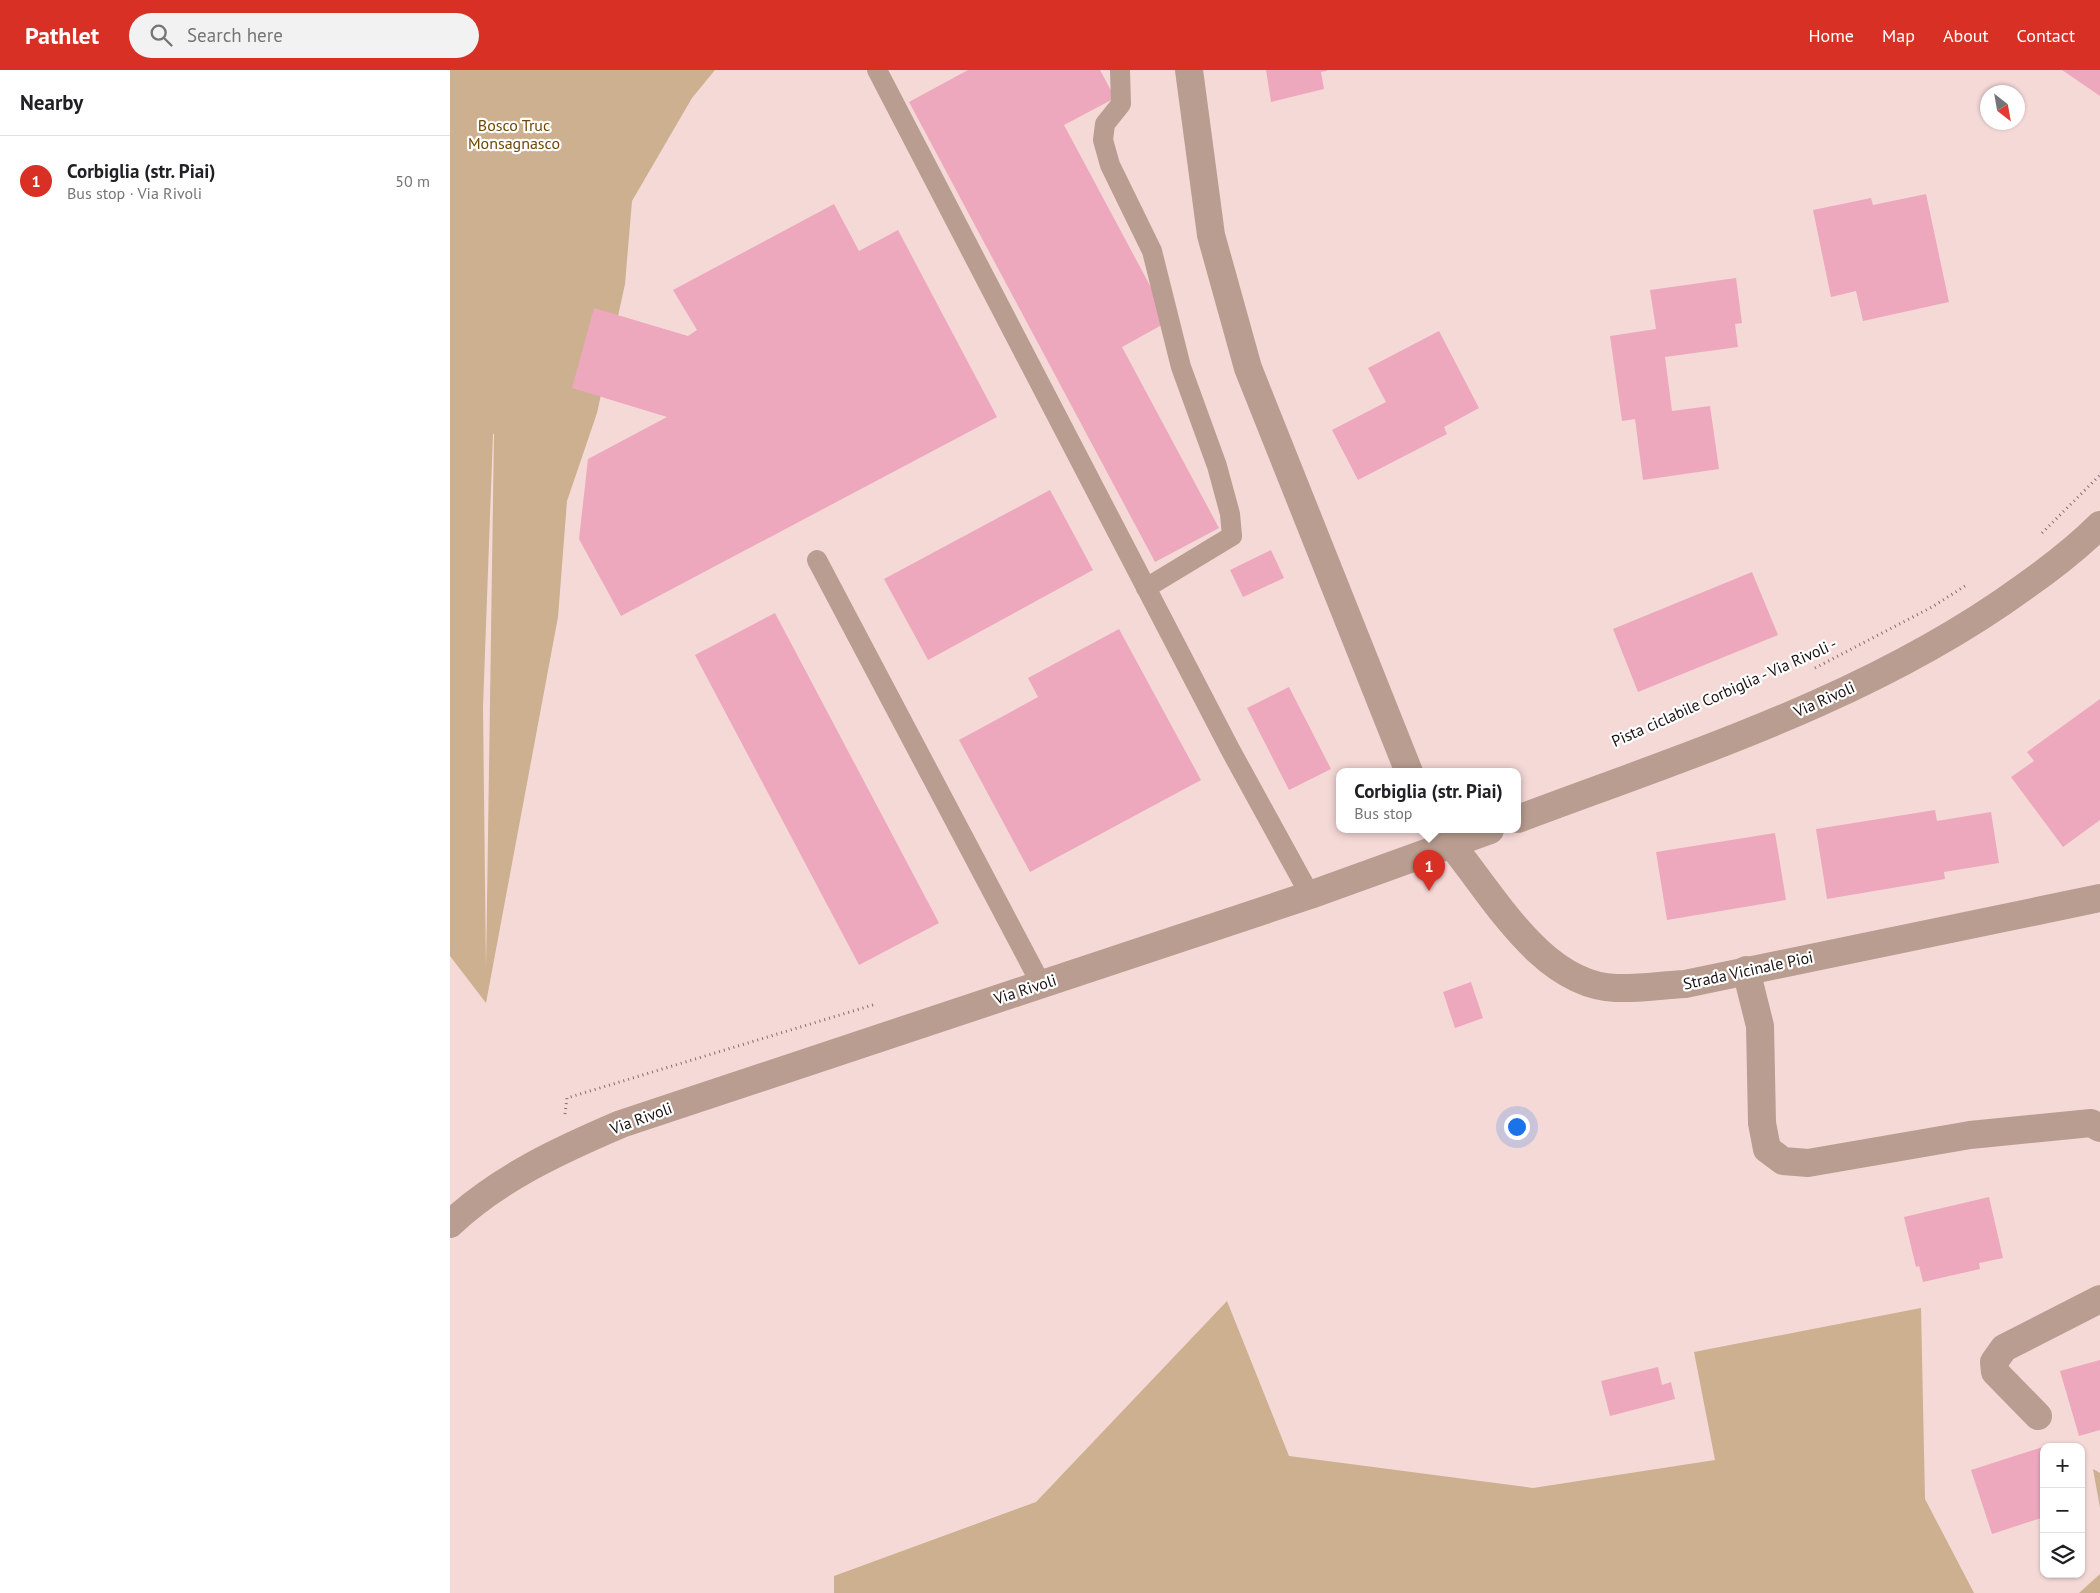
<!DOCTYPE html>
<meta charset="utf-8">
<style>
:root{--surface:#fff;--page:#f2f2f2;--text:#202124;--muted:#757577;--line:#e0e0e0;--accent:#d93025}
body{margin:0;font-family:"PT Sans",sans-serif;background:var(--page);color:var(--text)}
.controls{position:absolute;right:15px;bottom:15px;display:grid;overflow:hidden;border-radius:10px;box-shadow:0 1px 4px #0004}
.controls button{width:45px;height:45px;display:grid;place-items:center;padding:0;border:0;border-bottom:1px solid var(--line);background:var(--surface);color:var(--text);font:25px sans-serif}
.compass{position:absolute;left:1530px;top:15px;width:45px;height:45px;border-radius:50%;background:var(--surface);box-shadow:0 1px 4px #0004;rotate:149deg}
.you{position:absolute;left:1066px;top:1056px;width:18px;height:18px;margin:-12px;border:4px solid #fff;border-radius:50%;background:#1a73e8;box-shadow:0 0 0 8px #1a73e833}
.badge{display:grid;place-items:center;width:32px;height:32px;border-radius:50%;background:var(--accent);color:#fff;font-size:16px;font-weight:700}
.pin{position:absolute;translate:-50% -41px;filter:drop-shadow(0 1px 2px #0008)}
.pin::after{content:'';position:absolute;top:26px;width:18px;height:15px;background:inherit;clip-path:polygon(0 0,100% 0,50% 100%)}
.popup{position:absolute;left:886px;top:698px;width:185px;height:65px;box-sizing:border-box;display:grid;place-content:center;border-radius:10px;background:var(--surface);filter:drop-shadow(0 1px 4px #0005);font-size:16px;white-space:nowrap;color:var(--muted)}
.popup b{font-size:19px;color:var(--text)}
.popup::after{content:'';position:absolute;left:50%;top:100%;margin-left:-10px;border:10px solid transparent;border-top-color:var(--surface)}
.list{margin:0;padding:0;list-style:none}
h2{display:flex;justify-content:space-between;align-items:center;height:65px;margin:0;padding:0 20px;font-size:21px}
h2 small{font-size:16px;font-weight:400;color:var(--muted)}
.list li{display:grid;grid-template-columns:32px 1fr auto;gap:15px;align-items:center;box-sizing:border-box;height:90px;padding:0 20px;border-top:1px solid var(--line)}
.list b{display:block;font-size:19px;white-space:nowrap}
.list p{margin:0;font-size:16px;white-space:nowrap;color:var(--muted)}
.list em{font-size:16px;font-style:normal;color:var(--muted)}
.icon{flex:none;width:28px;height:28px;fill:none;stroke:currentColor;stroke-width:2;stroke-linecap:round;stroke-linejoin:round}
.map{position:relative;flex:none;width:1650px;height:1523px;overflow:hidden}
header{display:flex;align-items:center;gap:30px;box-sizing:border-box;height:70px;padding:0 25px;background:var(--accent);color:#fff}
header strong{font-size:24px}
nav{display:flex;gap:28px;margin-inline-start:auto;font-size:18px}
.search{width:350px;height:45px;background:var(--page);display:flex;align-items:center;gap:12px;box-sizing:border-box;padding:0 18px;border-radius:28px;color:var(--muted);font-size:19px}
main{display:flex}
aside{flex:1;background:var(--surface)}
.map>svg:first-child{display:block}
</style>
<header>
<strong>Pathlet</strong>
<div class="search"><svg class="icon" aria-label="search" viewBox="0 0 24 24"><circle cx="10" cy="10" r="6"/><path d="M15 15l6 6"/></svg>Search here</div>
<nav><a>Home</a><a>Map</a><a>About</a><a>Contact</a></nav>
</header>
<main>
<aside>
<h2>Nearby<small></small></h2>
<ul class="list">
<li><span class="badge">1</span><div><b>Corbiglia (str. Piai)</b><p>Bus stop · Via Rivoli</p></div><em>50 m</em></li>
</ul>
</aside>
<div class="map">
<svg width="1650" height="1523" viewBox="0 0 1650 1523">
<rect width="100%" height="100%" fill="#f5d9d7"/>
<g fill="#ccb08f" fill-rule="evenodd">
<path d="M0,0H265L242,28L182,131L175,214L147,343L117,431L108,547L36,933L0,886ZM43,364H44L36,900L33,637Z"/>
<polygon points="777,1231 839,1386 1083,1418 1265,1390 1244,1282 1471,1238 1475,1429 1524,1523 384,1523 384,1506 586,1432"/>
<polygon points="1643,1399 1650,1403 1650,1438"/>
<polygon points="1650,1504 1650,1523 1629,1523"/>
</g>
<g fill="#eda8be">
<polygon points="518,0 650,0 665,28 614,55 719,251 672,277 769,458 705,492 459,32"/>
<polygon points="816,0 877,0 877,1 871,2 874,19 821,32"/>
<polygon points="1612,0 1650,0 1650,26"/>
<polygon points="1476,124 1499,232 1413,251 1406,221 1381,227 1363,140 1421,128 1423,135"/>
<polygon points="384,134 409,181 448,160 547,347 171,546 129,469 138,389 217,347 122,318 144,238 238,266 247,260 223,220"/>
<polygon points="1286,208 1292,253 1285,254 1288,277 1215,287 1222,341 1260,336 1269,399 1193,410 1185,349 1172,351 1160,266 1206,259 1200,220"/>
<polygon points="989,261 1029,338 994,357 997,364 908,410 882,360 936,332 918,298"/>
<polygon points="600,420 643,500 478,590 434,509"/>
<polygon points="821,480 834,508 793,527 780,500"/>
<polygon points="1302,502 1328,565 1188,622 1163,559"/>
<polygon points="325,543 489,853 409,895 245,585"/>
<polygon points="669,559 751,710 580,802 509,670 588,627 578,608"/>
<polygon points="839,617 881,699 839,720 797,638"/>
<polygon points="1650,629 1650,750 1613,777 1561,707 1584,691 1577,682"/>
<polygon points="1485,740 1487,751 1541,742 1549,793 1494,802 1495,809 1377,829 1366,759"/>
<polygon points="1325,763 1336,830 1217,850 1206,782"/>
<polygon points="1021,912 1033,948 1005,958 993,922"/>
<polygon points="1539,1127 1553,1188 1529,1193 1530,1199 1473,1212 1469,1196 1466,1197 1454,1147"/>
<polygon points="1650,1290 1650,1360 1629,1366 1610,1301"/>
<polygon points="1208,1297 1212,1315 1221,1312 1225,1329 1160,1346 1151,1311"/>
<polygon points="1599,1375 1599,1377 1594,1377 1594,1447 1542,1464 1521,1400"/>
</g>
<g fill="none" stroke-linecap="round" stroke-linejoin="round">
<g stroke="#82706f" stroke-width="3" stroke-dasharray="1 4" stroke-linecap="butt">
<polyline points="1592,463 1650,405"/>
<polyline points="1365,598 1482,537 1515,516"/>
<polyline points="115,1044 117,1028 426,934"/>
</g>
<g stroke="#b99d90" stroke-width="20">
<polyline points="427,0 781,681 860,825"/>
<polyline points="670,0 671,34 655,54 653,70 660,95 702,181 731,297 767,396 780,444 782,466 696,518"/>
<polyline points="367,490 591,914"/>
</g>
<g stroke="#b99d90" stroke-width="28">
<polyline points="739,0 761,165 798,298 959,702"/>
<path d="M989,760C1037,812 1086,915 1166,918C1189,919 1212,915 1235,914L1650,828"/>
<polyline points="1296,900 1310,956 1312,1053 1317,1079 1333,1091 1358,1093 1520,1065 1641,1053 1650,1058"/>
<polyline points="1588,1346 1545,1302 1544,1292 1554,1278 1650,1229"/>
</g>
<g stroke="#b99d90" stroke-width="28">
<path d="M1068,749C1241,684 1423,627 1574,517C1601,498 1627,478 1650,455"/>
<path d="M0,1154C49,1108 110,1080 171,1054L860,825L1040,760"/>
</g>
</g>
<g text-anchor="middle" stroke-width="4.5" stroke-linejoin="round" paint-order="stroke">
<g font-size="16" fill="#704704" stroke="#fff">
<text x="64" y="61">Bosco Truc<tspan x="64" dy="18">Monsagnasco</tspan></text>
</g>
<g font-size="16" fill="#1c1212" stroke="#fff">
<text transform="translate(1274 622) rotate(-24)" y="6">Pista ciclabile Corbiglia - Via Rivoli -</text>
<text transform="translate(1374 629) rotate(-24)" y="6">Via Rivoli</text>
<text transform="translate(1298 900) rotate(-12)" y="6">Strada Vicinale Pioi</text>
<text transform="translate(575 919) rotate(-18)" y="6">Via Rivoli</text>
<text transform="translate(191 1048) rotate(-20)" y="6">Via Rivoli</text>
</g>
</g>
</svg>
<div class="controls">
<button>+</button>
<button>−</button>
<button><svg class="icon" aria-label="layers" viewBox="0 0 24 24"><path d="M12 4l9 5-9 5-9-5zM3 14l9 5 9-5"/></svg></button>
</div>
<svg class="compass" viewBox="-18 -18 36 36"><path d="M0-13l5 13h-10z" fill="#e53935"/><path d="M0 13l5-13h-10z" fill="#757577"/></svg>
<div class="you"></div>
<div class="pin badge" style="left:979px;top:821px">1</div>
<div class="popup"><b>Corbiglia (str. Piai)</b>Bus stop</div>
</div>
</main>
